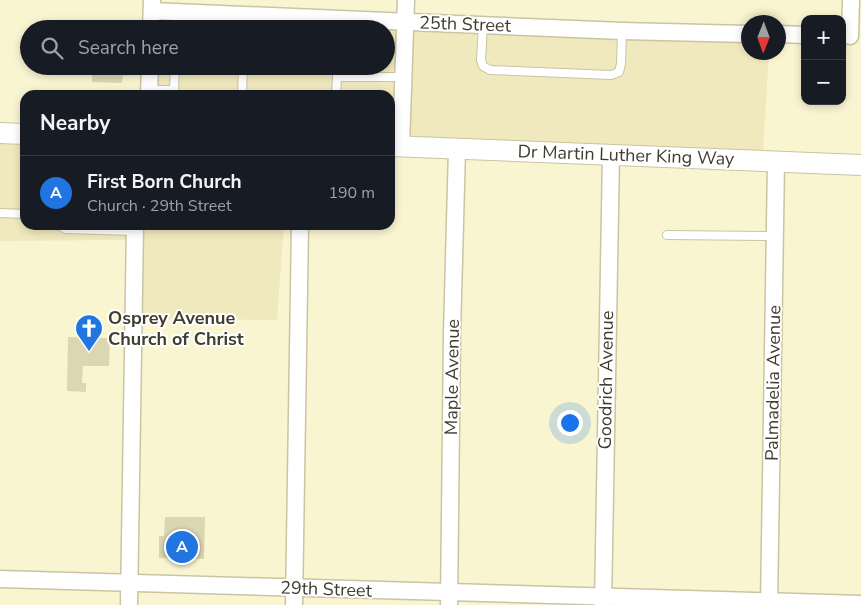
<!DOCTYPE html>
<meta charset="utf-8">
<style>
:root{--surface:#171b24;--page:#20242c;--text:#f1f3f6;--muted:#9ea1a6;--line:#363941;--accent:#2175e0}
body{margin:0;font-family:"Nunito Sans",sans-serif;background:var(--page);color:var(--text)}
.controls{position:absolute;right:15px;top:15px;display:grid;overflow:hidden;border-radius:10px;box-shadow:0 2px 8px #0003}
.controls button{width:45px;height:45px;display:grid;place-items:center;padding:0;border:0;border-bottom:1px solid var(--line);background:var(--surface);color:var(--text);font:25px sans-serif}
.compass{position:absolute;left:741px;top:15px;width:45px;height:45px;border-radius:50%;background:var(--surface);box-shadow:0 2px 8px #0003;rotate:181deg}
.you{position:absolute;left:569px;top:422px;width:18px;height:18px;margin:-12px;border:4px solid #fff;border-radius:50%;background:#1a73e8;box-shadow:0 0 0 8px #1a73e833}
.badge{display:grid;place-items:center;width:32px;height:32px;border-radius:50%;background:var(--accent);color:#fff;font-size:16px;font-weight:700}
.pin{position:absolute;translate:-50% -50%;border:2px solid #fff;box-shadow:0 1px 5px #0006}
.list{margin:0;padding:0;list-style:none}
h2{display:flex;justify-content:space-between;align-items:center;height:65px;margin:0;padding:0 20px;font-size:21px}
h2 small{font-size:16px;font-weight:400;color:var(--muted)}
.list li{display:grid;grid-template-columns:32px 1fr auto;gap:15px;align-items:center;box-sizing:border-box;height:75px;padding:0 20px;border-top:1px solid var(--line)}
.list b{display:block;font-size:19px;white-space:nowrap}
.list p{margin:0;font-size:16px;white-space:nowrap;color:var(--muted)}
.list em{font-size:16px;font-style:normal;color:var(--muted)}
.icon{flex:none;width:28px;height:28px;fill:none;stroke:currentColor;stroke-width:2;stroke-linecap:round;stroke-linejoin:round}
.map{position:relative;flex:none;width:861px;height:605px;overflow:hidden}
.search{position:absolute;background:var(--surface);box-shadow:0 2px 8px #0003;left:20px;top:20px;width:375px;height:55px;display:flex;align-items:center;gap:12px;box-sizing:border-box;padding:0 18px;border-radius:28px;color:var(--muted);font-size:19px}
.panel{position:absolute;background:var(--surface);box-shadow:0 2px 8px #0003;left:20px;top:90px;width:375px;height:140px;border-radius:15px}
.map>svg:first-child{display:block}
</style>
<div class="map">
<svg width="861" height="605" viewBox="0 0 861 605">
<rect width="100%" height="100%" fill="#faf5d1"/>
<g fill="#f0e9bd">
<polygon points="159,20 360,29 158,29"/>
<polygon points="386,30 397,30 393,138 390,138 390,95 156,95 157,66 386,66"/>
<polygon points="412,31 622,40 748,42 748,52 769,53 763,152 408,138"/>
<polygon points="0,141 25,142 25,225 127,225 127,240 0,241"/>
<polygon points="142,225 284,225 277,320 141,319"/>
</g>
<g fill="#dcd7b3">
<polygon points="92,66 128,66 127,76 123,75 122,83 92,82"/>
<polygon points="68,337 110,338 109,366 83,366 82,383 86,383 86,392 67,391"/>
<polygon points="165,517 205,517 204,559 159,558 159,536 164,536"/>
</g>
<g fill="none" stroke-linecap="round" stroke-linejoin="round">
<g stroke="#cac4a2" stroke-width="10">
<g id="service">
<polyline points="483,25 481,60 483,66 490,70 611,75 619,72 621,64 622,31"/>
<polyline points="149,90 174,90 175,66"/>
<polyline points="242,95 243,66"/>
<polyline points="336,95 337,77 403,77"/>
<polyline points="0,213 25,214"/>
<polyline points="57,225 66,229 135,231"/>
<polyline points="667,235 775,236"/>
</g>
</g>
<g stroke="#cac4a2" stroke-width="19">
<g id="minor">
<polyline points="152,11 622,31 748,34"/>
<polyline points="151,29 152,0"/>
<polyline points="778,34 805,35"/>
<polyline points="850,36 851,0"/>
<polyline points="149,95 150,66"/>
<polyline points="401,146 406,0"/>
<polyline points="0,579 861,604"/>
<polyline points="129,605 135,225"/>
<polyline points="294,605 300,225"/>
<polyline points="449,605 452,333 457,149"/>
<polyline points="603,605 611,154"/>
<polyline points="769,605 776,162"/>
</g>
</g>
<g stroke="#cac4a2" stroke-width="22">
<g id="tertiary">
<polyline points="0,133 25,134"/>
<polyline points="390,146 861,165"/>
</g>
</g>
<use href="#service" stroke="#fff" stroke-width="8"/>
<use href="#minor" stroke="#fff" stroke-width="16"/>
<use href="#tertiary" stroke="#fff" stroke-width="20"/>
</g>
<defs>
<g id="church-pin" transform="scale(1.4375)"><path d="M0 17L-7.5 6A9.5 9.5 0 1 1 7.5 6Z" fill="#2175e0" stroke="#fff"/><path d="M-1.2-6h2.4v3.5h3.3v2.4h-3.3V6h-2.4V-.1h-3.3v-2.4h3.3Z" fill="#fff"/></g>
</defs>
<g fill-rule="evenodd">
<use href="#church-pin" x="89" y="328"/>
</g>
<g text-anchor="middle" stroke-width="4" stroke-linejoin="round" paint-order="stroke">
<g font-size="18" fill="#3f3d2e" stroke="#fff">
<text transform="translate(465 24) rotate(2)" y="6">25th Street</text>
<text transform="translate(626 155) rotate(2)" y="6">Dr Martin Luther King Way</text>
<text transform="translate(452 377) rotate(-89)" y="6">Maple Avenue</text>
<text transform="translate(606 380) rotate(-89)" y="6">Goodrich Avenue</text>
<text transform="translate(773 383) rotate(-89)" y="6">Palmadelia Avenue</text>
<text transform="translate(326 589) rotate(2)" y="6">29th Street</text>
</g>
<g font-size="18" font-weight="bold" fill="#3f3d2e" stroke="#fff" text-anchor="start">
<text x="108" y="324">Osprey Avenue<tspan x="108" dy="21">Church of Christ</tspan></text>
</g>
</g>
</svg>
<div class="controls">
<button>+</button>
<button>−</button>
</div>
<svg class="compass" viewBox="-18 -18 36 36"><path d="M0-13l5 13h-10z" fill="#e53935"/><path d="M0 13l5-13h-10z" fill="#9ea1a6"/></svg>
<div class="you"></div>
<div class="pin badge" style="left:182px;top:547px">A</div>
<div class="search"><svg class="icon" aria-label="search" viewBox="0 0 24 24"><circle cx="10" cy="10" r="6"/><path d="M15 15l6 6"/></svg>Search here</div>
<section class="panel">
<h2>Nearby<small></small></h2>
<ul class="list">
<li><span class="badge">A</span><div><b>First Born Church</b><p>Church · 29th Street</p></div><em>190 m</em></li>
</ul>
</section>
</div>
